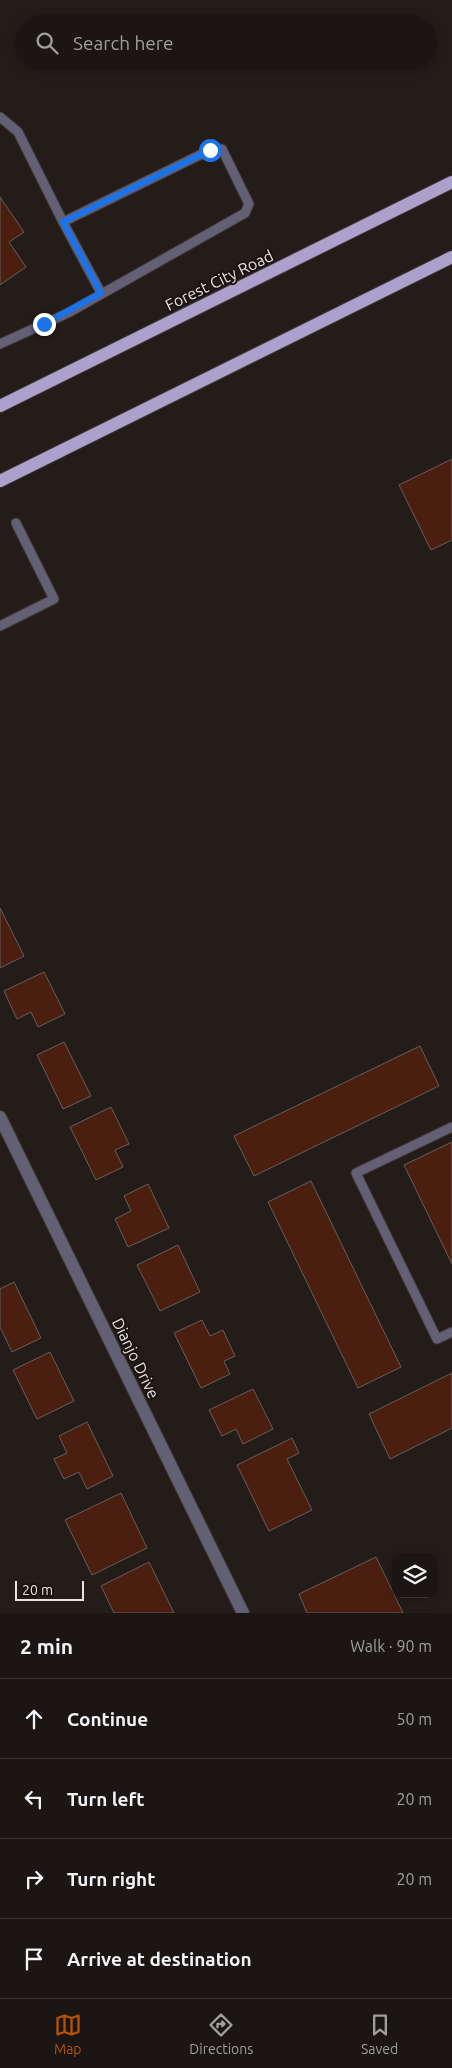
<!DOCTYPE html>
<meta charset="utf-8">
<style>
:root{--surface:#1b1513;--page:#282221;--text:#f1f3f6;--muted:#a09fa0;--line:#393433;--accent:#b45309}
body{margin:0;font-family:Ubuntu,sans-serif;background:var(--page);color:var(--text)}
.controls{position:absolute;right:15px;bottom:15px;display:grid;overflow:hidden;border-radius:10px;box-shadow:0 2px 12px #0003}
.controls button{width:45px;height:45px;display:grid;place-items:center;padding:0;border:0;border-bottom:1px solid var(--line);background:var(--surface);color:var(--text);font:25px sans-serif}
.scale{position:absolute;left:15px;bottom:12px;width:69px;box-sizing:border-box;padding-left:5px;border:2px solid #e8e3e1;border-top:0;font-size:14px;line-height:18px;white-space:nowrap;color:#e8e3e1;-webkit-text-stroke:4px #1a1310;paint-order:stroke}
.stop{position:absolute;width:15px;height:15px;margin:-11px;border:4px solid #1a73e8;border-radius:50%;background:#fff}
.stop.end{background:#1a73e8;border-color:#fff;box-shadow:0 1px 5px #0008}
.list{margin:0;padding:0;list-style:none}
h2{display:flex;justify-content:space-between;align-items:center;height:65px;margin:0;padding:0 20px;font-size:21px}
h2 small{font-size:16px;font-weight:400;color:var(--muted)}
.list li{display:grid;grid-template-columns:32px 1fr auto;gap:15px;align-items:center;box-sizing:border-box;height:80px;padding:0 20px;border-top:1px solid var(--line)}
.list b{display:block;font-size:19px;white-space:nowrap}
.list em{font-size:16px;font-style:normal;color:var(--muted)}
.icon{flex:none;width:28px;height:28px;fill:none;stroke:currentColor;stroke-width:2;stroke-linecap:round;stroke-linejoin:round}
.map{position:relative;flex:none;width:452px;height:1613px;overflow:hidden}
.search{position:absolute;background:var(--surface);box-shadow:0 2px 12px #0003;left:15px;right:15px;top:15px;height:55px;display:flex;align-items:center;gap:12px;box-sizing:border-box;padding:0 18px;border-radius:28px;color:var(--muted);font-size:19px}
.sheet{height:385px;background:var(--surface)}
nav{display:flex;justify-content:space-around;align-items:center;box-sizing:border-box;height:70px;border-top:1px solid var(--line);background:var(--surface);font-size:14px;color:var(--muted)}
nav a{display:grid;justify-items:center;gap:2px}
nav .on{color:var(--accent)}
.map>svg:first-child{display:block}
</style>
<div class="map">
<svg width="452" height="1613" viewBox="0 0 452 1613">
<rect width="100%" height="100%" fill="#241c19"/>
<g fill="#4b1f0f" stroke="#675e5b">
<polygon points="0,197 24,232 9,242 26,267 0,285"/>
<polygon points="452,459 452,540 431,550 399,485"/>
<polygon points="0,908 24,956 0,968"/>
<polygon points="44,972 65,1014 38,1027 31,1012 17,1019 4,991"/>
<polygon points="64,1042 91,1096 63,1109 37,1055"/>
<polygon points="420,1046 439,1086 254,1176 234,1136"/>
<polygon points="111,1107 129,1144 115,1150 123,1167 96,1180 70,1127"/>
<polygon points="452,1142 452,1264 404,1165"/>
<polygon points="311,1181 401,1367 358,1388 268,1202"/>
<polygon points="148,1184 169,1228 128,1247 115,1219 131,1211 124,1196"/>
<polygon points="178,1245 200,1292 160,1311 137,1265"/>
<polygon points="14,1282 41,1338 12,1352 0,1327 0,1289"/>
<polygon points="202,1320 210,1336 223,1330 235,1356 224,1361 230,1374 201,1388 174,1333"/>
<polygon points="50,1352 74,1401 37,1419 13,1370"/>
<polygon points="452,1373 452,1428 390,1459 369,1414"/>
<polygon points="253,1389 273,1429 243,1444 236,1429 222,1436 209,1410"/>
<polygon points="87,1422 113,1476 87,1489 79,1472 64,1479 54,1459 67,1453 59,1436"/>
<polygon points="292,1438 299,1453 287,1459 312,1510 269,1531 237,1465"/>
<polygon points="121,1493 147,1548 92,1575 65,1520"/>
<polygon points="376,1557 403,1613 307,1613 299,1594"/>
<polygon points="149,1562 174,1613 114,1613 101,1586"/>
</g>
<g fill="none" stroke-linecap="round" stroke-linejoin="round">
<g stroke="#3f3835" stroke-width="11">
<g id="service">
<polyline points="0,117 18,132 63,222 210,150 222,149 249,204 245,213 68,313 0,344"/>
<polyline points="63,222 101,293"/>
<polyline points="0,626 54,599 16,523"/>
<polyline points="452,1127 356,1173 437,1339 452,1332"/>
</g>
</g>
<g stroke="#3f3835" stroke-width="14">
<polyline id="minor" points="0,1117 243,1613"/>
</g>
<g stroke="#3f3835" stroke-width="14">
<g id="primary">
<polyline points="0,406 452,182"/>
<polyline points="0,481 452,257"/>
</g>
</g>
<use href="#service" stroke="#635f74" stroke-width="9"/>
<use href="#minor" stroke="#635f74" stroke-width="12"/>
<use href="#primary" stroke="#aaa2cc" stroke-width="12"/>
</g>
<g fill="none" stroke-linecap="round" stroke-linejoin="round">
<polyline stroke="#1a73e8" stroke-width="6" points="44,324 101,293 63,222 210,150"/>
</g>
<g text-anchor="middle" stroke-width="4" stroke-linejoin="round" paint-order="stroke">
<g font-size="16" fill="#e8e3e1" stroke="#1a1310">
<text transform="translate(219 280) rotate(-26)" y="6">Forest City Road</text>
<text transform="translate(136 1358) rotate(64)" y="6">Dianjo Drive</text>
</g>
</g>
</svg>
<div class="controls">
<button><svg class="icon" aria-label="layers" viewBox="0 0 24 24"><path d="M12 4l9 5-9 5-9-5zM3 14l9 5 9-5"/></svg></button>
</div>
<div class="scale">20 m</div>
<div class="stop" style="left:210px;top:150px"></div>
<div class="stop end" style="left:44px;top:324px"></div>
<div class="search"><svg class="icon" aria-label="search" viewBox="0 0 24 24"><circle cx="10" cy="10" r="6"/><path d="M15 15l6 6"/></svg>Search here</div>
</div>
<section class="sheet">
<h2>2 min<small>Walk · 90 m</small></h2>
<ul class="list">
<li><svg class="icon" aria-label="ahead" viewBox="0 0 24 24"><path d="M12 20V5M6 11l6-6 6 6"/></svg><div><b>Continue</b></div><em>50 m</em></li>
<li><svg class="icon" aria-label="left" viewBox="0 0 24 24"><path d="M17 20v-9H6M10 6l-5 5 5 5"/></svg><div><b>Turn left</b></div><em>20 m</em></li>
<li><svg class="icon" aria-label="right" viewBox="0 0 24 24"><path d="M7 20v-9h11M14 6l5 5-5 5"/></svg><div><b>Turn right</b></div><em>20 m</em></li>
<li><svg class="icon" aria-label="arrive" viewBox="0 0 24 24"><path d="M6 21V4h12l-3 4 3 4H6"/></svg><div><b>Arrive at destination</b></div></li>
</ul>
</section>
<nav>
<a class="on"><svg class="icon" aria-label="map" viewBox="0 0 24 24"><path d="M3 6l6-2 6 2 6-2v14l-6 2-6-2-6 2zM9 4v14M15 6v14"/></svg>Map</a>
<a><svg class="icon" aria-label="directions" viewBox="0 0 24 24"><path d="M12 3l9 9-9 9-9-9zM9 14v-3h6M13 9l2 2-2 2"/></svg>Directions</a>
<a><svg class="icon" aria-label="saved" viewBox="0 0 24 24"><path d="M7 4h10v16l-5-4-5 4z"/></svg>Saved</a>
</nav>
